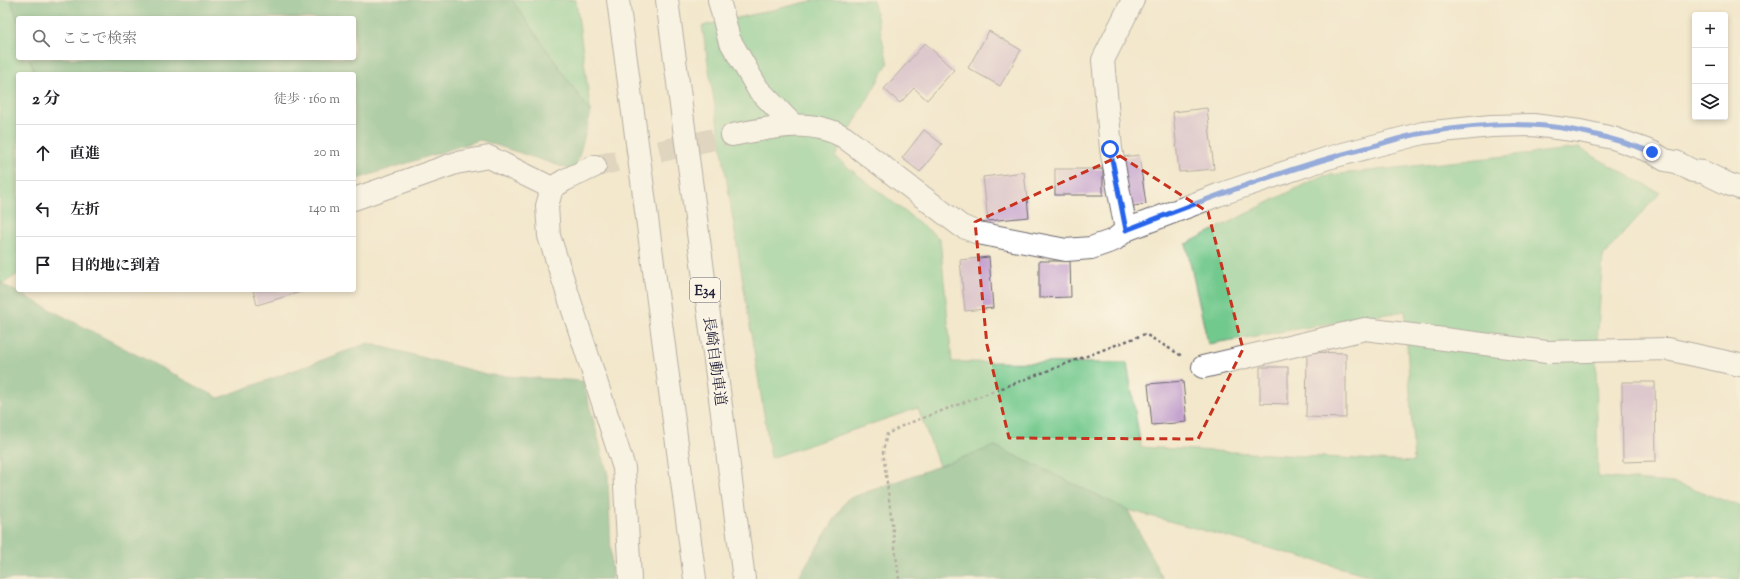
<!DOCTYPE html>
<html lang="ja">
<meta charset="utf-8">
<style>
:root{--surface:#fff;--page:#f2f2f2;--text:#202124;--muted:#757577;--line:#e0e0e0}
body{margin:0;font-family:"Sorts Mill Goudy","Noto Serif JP",serif;background:var(--page);color:var(--text)}
.controls{position:absolute;right:12px;top:12px;display:grid;overflow:hidden;border-radius:4px;box-shadow:0 2px 6px #0003}
.controls button{width:36px;height:36px;display:grid;place-items:center;padding:0;border:0;border-bottom:1px solid var(--line);background:var(--surface);color:var(--text);font:20px sans-serif}
.stop{position:absolute;width:12px;height:12px;margin:-9px;border:3px solid #2563eb;border-radius:50%;background:#fff}
.stop.end{background:#2563eb;border-color:#fff;box-shadow:0 1px 4px #0008}
.list{margin:0;padding:0;list-style:none}
h2{display:flex;justify-content:space-between;align-items:center;height:52px;margin:0;padding:0 16px;font-size:17px}
h2 small{font-size:13px;font-weight:400;color:var(--muted)}
.list li{display:grid;grid-template-columns:26px 1fr auto;gap:12px;align-items:center;box-sizing:border-box;height:56px;padding:0 16px;border-top:1px solid var(--line)}
.list b{display:block;font-size:15px;white-space:nowrap}
.list em{font-size:13px;font-style:normal;color:var(--muted)}
.icon{flex:none;width:22px;height:22px;fill:none;stroke:currentColor;stroke-width:2;stroke-linecap:round;stroke-linejoin:round}
.map{position:relative;flex:none;width:1740px;height:579px;overflow:hidden}
.search{position:absolute;background:var(--surface);box-shadow:0 2px 6px #0003;left:16px;top:16px;width:340px;height:44px;display:flex;align-items:center;gap:10px;box-sizing:border-box;padding:0 14px;border-radius:4px;color:var(--muted);font-size:15px}
.panel{position:absolute;background:var(--surface);box-shadow:0 2px 6px #0003;left:16px;top:72px;width:340px;height:220px;border-radius:4px}
.map>svg:first-child{display:block}
</style>
<div class="map">
<svg width="1740" height="579" viewBox="0 0 1740 579">
<rect width="100%" height="100%" fill="#fcf5e5"/>
<filter id="ink" filterUnits="userSpaceOnUse"><feTurbulence type="fractalNoise" baseFrequency=".025" numOctaves="2"/><feDisplacementMap in="SourceGraphic" scale="8" xChannelSelector="R" yChannelSelector="G"/><feConvolveMatrix kernelMatrix="1 2 1 2 8 2 1 2 1" color-interpolation-filters="sRGB"/></filter>
<filter id="wash" filterUnits="userSpaceOnUse"><feTurbulence type="fractalNoise" baseFrequency=".012" numOctaves="4" result="noise"/><feDisplacementMap in="SourceGraphic" scale="16" xChannelSelector="R" yChannelSelector="G"/><feGaussianBlur stdDeviation="0.9" result="paint"/><feColorMatrix in="noise" values="0 0 0 0 0 0 0 0 0 0 0 0 0 0 0 0 0 1.4 0 .05"/><feComposite in="paint" operator="in"/></filter>
<g filter="url(#wash)">
<rect width="100%" height="100%" fill="#f3e8cc"/>
<g fill="#72c98e" stroke="#4a7664">
<polygon points="0,0 11,0 18,22 18,58 29,58 35,74 18,74 18,274 4,283 0,283"/>
<polygon points="512,0 576,0 591,113"/>
<polygon points="816,0 873,0 888,63 835,157 940,239 952,362 1127,363 1141,447 1414,462 1405,311 1208,344 1186,244 1321,176 1579,148 1660,193 1603,256 1596,358 1598,477 1675,483 1740,506 1740,579 1383,579 1128,510 995,446 939,466 918,408 771,458 702,26"/>
</g>
<g fill="#5dad79" stroke="#40685a">
<polygon points="11,0 512,0 591,113 575,171 480,140 354,180 354,74 35,74 29,58 354,58 354,18 18,18 18,22"/>
<polygon points="0,283 219,398 368,343 490,375 583,381 608,475 612,579 0,579"/>
<polygon points="995,446 1128,510 1163,579 797,579 847,499"/>
</g>
<g id="blocks">
<g fill="#c4a3cf">
<polygon points="989,31 1021,50 1000,86 968,68"/>
<polygon points="925,43 954,70 927,100 914,88 900,103 884,89"/>
<polygon points="1207,108 1214,169 1179,172 1173,112"/>
<polygon points="924,130 942,144 920,172 902,158"/>
<polygon points="1139,155 1146,204 1129,207 1122,157"/>
<rect x="1055" y="169" width="48" height="26"/>
<polygon points="1024,172 1029,217 988,221 983,177"/>
<polygon points="989,257 993,308 965,311 960,260"/>
<polygon points="1039,261 1070,261 1071,297 1039,298"/>
<polygon points="253,290 307,290 257,305"/>
<polygon points="1307,352 1346,353 1346,418 1306,417"/>
<polygon points="1260,367 1288,367 1288,404 1260,403"/>
<polygon points="1183,381 1187,422 1152,425 1148,384"/>
<polygon points="1622,382 1655,382 1656,461 1623,462"/>
</g>
</g>
</g>
<g filter="url(#ink)">
<use href="#blocks" fill-opacity="0" stroke="#6b676e" stroke-width="1"/>
<g fill="none" stroke-linecap="round" stroke-linejoin="round">
<polyline stroke="#c9c0af" stroke-width="22" stroke-dasharray="22 11" stroke-linecap="butt" points="595,166 732,135"/>
<g stroke="#6b676e" stroke-width="24">
<g id="minor">
<polyline points="719,0 729,39 758,89 792,124"/>
<path d="M732,135C770,128 808,117 844,137L961,226L978,233L1066,250L1091,248L1114,240L1126,230L1218,195L1328,158L1423,133L1491,126L1533,125L1580,131L1613,138L1652,152L1665,160L1676,162L1693,171L1703,172L1728,184L1740,188"/>
<polyline points="595,166 565,180 552,188 547,206 549,236 624,468 630,579"/>
<polyline points="354,199 456,163 489,157 552,188"/>
<polyline points="1126,230 1111,149 1103,60 1133,0"/>
<polyline points="1203,367 1365,329 1547,352 1667,349 1740,365"/>
</g>
</g>
<g stroke="#6b676e" stroke-width="24">
<g id="highway">
<polyline points="618,0 695,579"/>
<polyline points="667,0 744,579"/>
</g>
</g>
<polyline stroke="#6b676e" stroke-width="2.5" stroke-dasharray="3 3" stroke-linecap="butt" points="899,579 883,451 887,434 904,425 1145,334 1182,356"/>
<use href="#minor" stroke="#fff" stroke-width="22"/>
<use href="#highway" stroke="#fff" stroke-width="22"/>
</g>
</g>
<g fill="none" stroke-linecap="round" stroke-linejoin="round" filter="url(#ink)">
<path stroke="#2563eb" stroke-width="5" d="M1110,149L1126,230C1205,200 1284,169 1366,148C1385,143 1404,136 1424,133C1459,127 1497,123 1532,125C1574,127 1613,138 1652,152"/>
</g>
<path d="M0 0H1740V579H0ZM1120,156L1208,212L1243,349L1198,439L1009,438L987,345L975,222Z" fill="#f3e8cc" fill-opacity=".55" fill-rule="evenodd"/>
<path fill="none" stroke="#c8321e" stroke-width="3" stroke-dasharray="8 5" stroke-linejoin="round" d="M1120,156L1208,212L1243,349L1198,439L1009,438L987,345L975,222Z"/>
<g text-anchor="middle" stroke-width="4" stroke-linejoin="round" paint-order="stroke">
<rect fill="#fcf5e5" stroke="#63616e" stroke-width="1" x="690" y="278" width="30" height="24" rx="3"/>
<g font-size="14" font-weight="bold" fill="#22223b">
<text x="705" y="295">E34</text>
</g>
<g font-size="15" fill="#22223b" stroke="#fcf5e5">
<text transform="translate(715 361) rotate(82)" y="5">長崎自動車道</text>
</g>
</g>
</svg>
<div class="controls">
<button>+</button>
<button>−</button>
<button><svg class="icon" aria-label="layers" viewBox="0 0 24 24"><path d="M12 4l9 5-9 5-9-5zM3 14l9 5 9-5"/></svg></button>
</div>
<div class="stop" style="left:1110px;top:149px"></div>
<div class="stop end" style="left:1652px;top:152px"></div>
<div class="search"><svg class="icon" aria-label="search" viewBox="0 0 24 24"><circle cx="10" cy="10" r="6"/><path d="M15 15l6 6"/></svg>ここで検索</div>
<section class="panel">
<h2>2 分<small>徒歩 · 160 m</small></h2>
<ul class="list">
<li><svg class="icon" aria-label="ahead" viewBox="0 0 24 24"><path d="M12 20V5M6 11l6-6 6 6"/></svg><div><b>直進</b></div><em>20 m</em></li>
<li><svg class="icon" aria-label="left" viewBox="0 0 24 24"><path d="M17 20v-9H6M10 6l-5 5 5 5"/></svg><div><b>左折</b></div><em>140 m</em></li>
<li><svg class="icon" aria-label="arrive" viewBox="0 0 24 24"><path d="M6 21V4h12l-3 4 3 4H6"/></svg><div><b>目的地に到着</b></div></li>
</ul>
</section>
</div>
